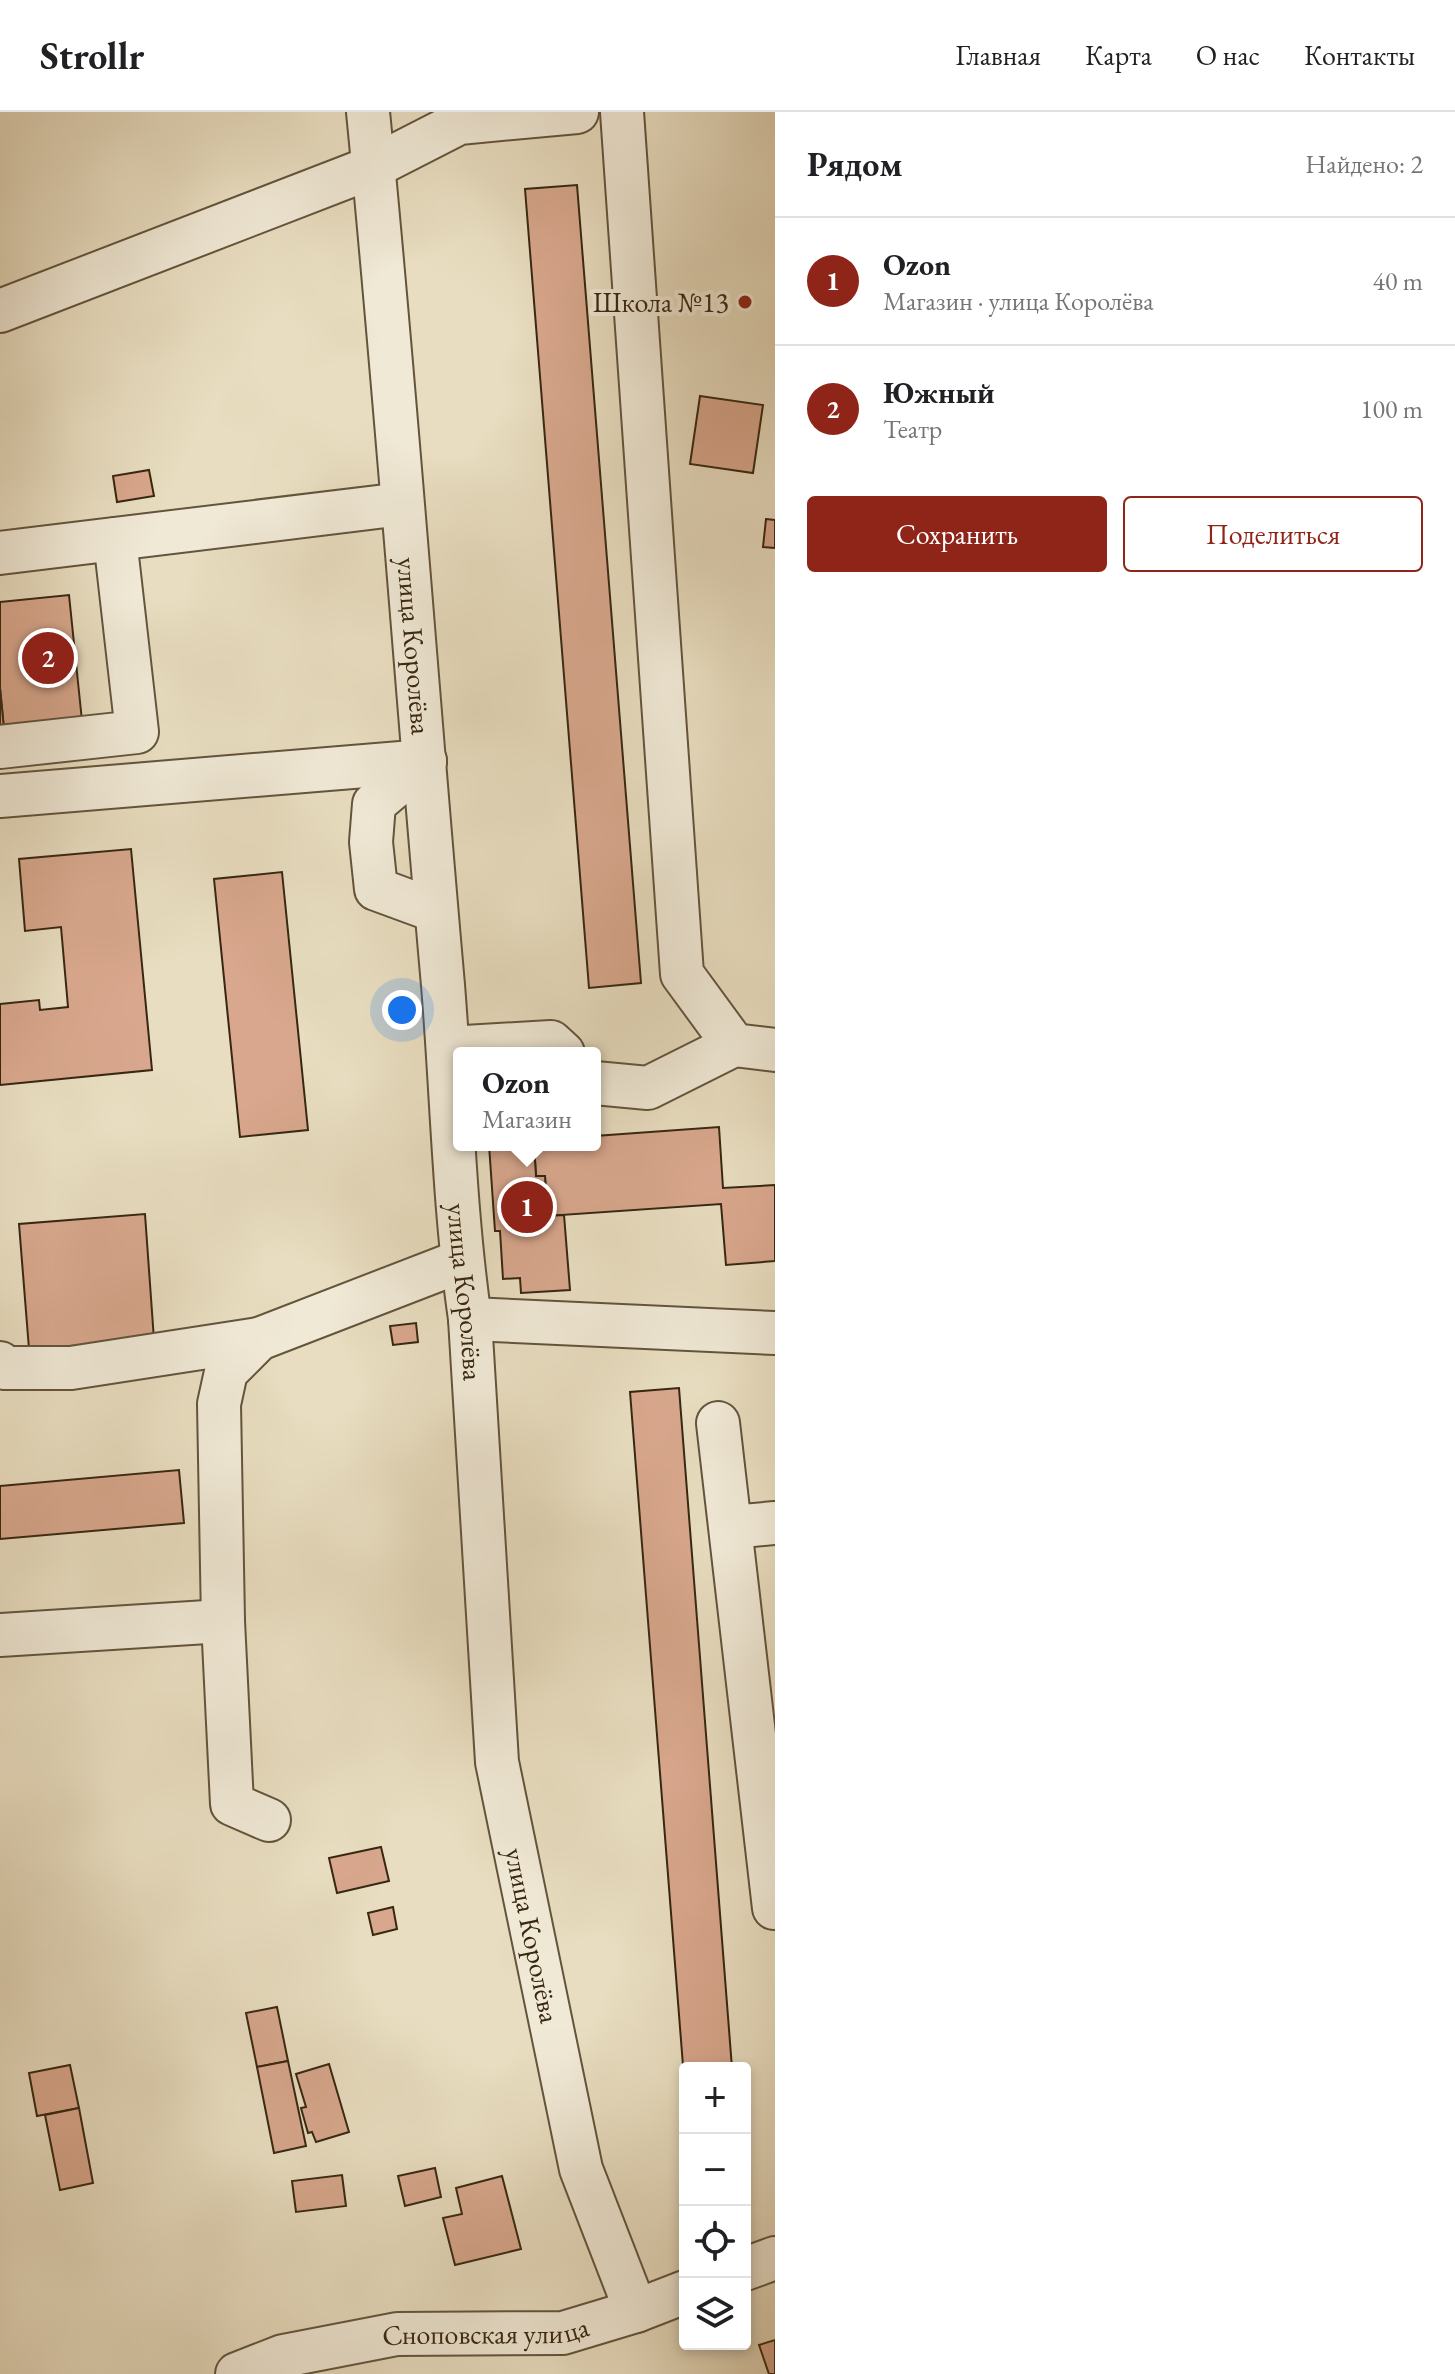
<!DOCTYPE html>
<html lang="ru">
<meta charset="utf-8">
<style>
:root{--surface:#fff;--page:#f2f2f2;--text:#202124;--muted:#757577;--line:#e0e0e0;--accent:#8f2418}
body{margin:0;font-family:"EB Garamond",serif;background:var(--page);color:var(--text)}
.controls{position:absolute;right:24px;bottom:24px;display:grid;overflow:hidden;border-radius:8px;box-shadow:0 4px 12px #0003}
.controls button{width:72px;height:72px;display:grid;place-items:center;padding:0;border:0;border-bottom:2px solid var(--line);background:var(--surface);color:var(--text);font:40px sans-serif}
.you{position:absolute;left:402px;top:898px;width:28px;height:28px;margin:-20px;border:6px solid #fff;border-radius:50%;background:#1a73e8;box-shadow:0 0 0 12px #1a73e833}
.badge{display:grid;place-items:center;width:52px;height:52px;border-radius:50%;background:var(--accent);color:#fff;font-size:26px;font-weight:700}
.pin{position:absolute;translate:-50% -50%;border:4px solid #fff;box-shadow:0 2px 8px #0006}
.popup{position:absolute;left:453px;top:935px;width:148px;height:104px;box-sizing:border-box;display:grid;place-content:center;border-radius:8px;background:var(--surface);filter:drop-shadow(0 2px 6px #0005);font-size:26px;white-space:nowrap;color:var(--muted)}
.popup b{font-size:30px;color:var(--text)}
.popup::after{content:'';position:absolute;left:50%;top:100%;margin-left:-16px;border:16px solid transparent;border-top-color:var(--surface)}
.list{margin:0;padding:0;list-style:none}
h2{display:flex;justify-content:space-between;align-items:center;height:104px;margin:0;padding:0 32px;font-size:34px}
h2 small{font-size:26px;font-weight:400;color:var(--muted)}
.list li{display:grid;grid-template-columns:52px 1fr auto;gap:24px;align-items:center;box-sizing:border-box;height:128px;padding:0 32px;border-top:2px solid var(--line)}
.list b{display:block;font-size:30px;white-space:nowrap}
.list p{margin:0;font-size:26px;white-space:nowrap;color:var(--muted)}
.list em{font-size:26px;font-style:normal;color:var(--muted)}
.actions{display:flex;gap:16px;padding:24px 32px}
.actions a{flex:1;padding:18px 0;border:2px solid var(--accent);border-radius:8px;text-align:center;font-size:28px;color:var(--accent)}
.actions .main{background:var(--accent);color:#fff}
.icon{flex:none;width:44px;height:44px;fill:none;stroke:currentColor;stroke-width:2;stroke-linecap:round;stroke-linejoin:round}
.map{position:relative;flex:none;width:775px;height:2262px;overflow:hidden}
header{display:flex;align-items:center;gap:48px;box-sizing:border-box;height:112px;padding:0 40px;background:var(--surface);border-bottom:2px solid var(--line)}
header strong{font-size:38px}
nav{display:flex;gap:44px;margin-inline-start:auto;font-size:28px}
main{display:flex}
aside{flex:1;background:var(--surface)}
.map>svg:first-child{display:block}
</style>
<header>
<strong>Strollr</strong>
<nav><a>Главная</a><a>Карта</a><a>О нас</a><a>Контакты</a></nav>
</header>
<main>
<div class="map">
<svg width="775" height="2262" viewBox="0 0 775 2262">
<rect width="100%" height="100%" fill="#e8ddc0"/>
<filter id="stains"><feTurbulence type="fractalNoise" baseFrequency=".0025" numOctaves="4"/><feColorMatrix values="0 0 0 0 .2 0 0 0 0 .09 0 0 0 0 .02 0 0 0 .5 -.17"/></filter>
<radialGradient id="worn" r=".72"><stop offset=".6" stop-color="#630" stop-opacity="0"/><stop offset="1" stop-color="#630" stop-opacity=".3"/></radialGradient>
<g fill="#d8a78d" stroke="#372710" stroke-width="2">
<polygon points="577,73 641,871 589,876 525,77"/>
<polygon points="700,284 763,293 753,361 690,352"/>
<polygon points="149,358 154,384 117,390 113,364"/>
<polygon points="766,407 775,408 775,436 763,435"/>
<polygon points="69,483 82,609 4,617 0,576 0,490"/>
<polygon points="0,576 4,617 0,617"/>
<polygon points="131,737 152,958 0,973 0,892 39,888 40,898 68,895 61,815 25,819 19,747"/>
<polygon points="282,760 308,1018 240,1025 214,767"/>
<polygon points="719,1015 723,1076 775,1073 775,1149 726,1153 721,1092 547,1104 545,1064 536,1064 534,1033 595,1033 595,1024"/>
<polygon points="489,1033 534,1033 536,1064 545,1064 547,1104 564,1103 570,1178 521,1181 520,1166 503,1167 500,1119 495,1119"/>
<polygon points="145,1102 154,1228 29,1237 19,1112"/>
<polygon points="416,1211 418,1230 393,1233 390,1214"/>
<polygon points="679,1276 732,1956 685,1956 685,1979 630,1280"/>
<polygon points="179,1358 184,1411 0,1427 0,1374"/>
<polygon points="381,1735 389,1769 337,1781 329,1746"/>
<polygon points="393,1795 397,1817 373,1823 368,1801"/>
<polygon points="277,1895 288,1949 257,1955 246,1901"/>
<polygon points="288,1949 306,2034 274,2041 257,1955"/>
<polygon points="329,1952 349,2020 316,2030 312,2020 308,2021 301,1996 306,1995 296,1962"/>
<polygon points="70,1953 79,1996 37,2004 29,1961"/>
<polygon points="79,1996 93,2071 60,2078 45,2003"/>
<polygon points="435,2056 441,2085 405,2094 398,2064"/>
<polygon points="342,2063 346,2094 296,2100 292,2069"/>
<polygon points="502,2064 521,2137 455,2153 443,2106 462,2102 456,2076"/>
<polygon points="775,2228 775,2262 769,2262 759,2233"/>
</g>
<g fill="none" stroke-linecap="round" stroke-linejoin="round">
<g stroke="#63543c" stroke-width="46">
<g id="minor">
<path id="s1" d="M368,0C397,291 417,582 443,873C452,984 454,1096 470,1207L497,1650L581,2057L636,2199"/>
<polyline points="622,0 682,862 734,933 775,938"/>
<polyline points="0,199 373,55 459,11 577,0"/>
<polyline points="0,441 402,392"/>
<polyline points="0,635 137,620 115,427"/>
<polyline points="425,649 374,692 371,730 376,777 436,799"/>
<polyline points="0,684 425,649"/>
<polyline points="448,936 551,930 563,941"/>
<polyline points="595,971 648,976 734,933"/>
<polyline points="470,1207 775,1221"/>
<polyline points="0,1251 5,1256 71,1256 259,1227"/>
<polyline points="718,1311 774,1796"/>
<polyline points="732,1415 775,1411"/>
<polyline points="0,1523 223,1509"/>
<polyline points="269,1708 232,1692 223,1509 219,1292 226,1260 259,1227 461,1149"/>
<polyline points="745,2157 775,2146"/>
<path id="s2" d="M237,2262L283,2244L397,2222L563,2221L636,2199L685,2180"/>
</g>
</g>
<use href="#minor" stroke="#f0e9d6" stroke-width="42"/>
</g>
<circle fill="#8f2418" stroke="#f0e9d6" stroke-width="3" cx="745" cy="190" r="8"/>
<g text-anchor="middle" stroke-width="8" stroke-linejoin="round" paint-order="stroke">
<g font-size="28" fill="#372710" stroke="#f0e9d6" text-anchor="end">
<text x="729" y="200">Школа №13</text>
</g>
<g font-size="28" fill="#372710" stroke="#f0e9d6">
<text dy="10" stroke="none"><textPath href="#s1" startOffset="536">улица Королёва</textPath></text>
<text dy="10" stroke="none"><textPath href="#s1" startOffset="1184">улица Королёва</textPath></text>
<text dy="10" stroke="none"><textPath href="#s1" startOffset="1832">улица Королёва</textPath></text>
<text dy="10" stroke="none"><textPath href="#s2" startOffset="254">Сноповская улица</textPath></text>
</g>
</g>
<rect width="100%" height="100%" filter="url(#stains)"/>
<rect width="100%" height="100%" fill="url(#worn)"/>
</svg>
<div class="controls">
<button>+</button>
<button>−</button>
<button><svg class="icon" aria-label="locate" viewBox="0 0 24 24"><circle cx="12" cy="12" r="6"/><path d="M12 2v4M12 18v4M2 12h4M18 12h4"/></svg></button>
<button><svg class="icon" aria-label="layers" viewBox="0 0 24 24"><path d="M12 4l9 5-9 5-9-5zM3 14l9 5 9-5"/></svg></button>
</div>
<div class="you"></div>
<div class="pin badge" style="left:527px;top:1095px">1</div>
<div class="popup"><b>Ozon</b>Магазин</div>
<div class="pin badge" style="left:48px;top:546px">2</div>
</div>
<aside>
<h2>Рядом<small>Найдено: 2</small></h2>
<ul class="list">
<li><span class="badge">1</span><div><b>Ozon</b><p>Магазин · улица Королёва</p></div><em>40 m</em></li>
<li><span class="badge">2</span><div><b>Южный</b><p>Театр</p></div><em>100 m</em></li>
</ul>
<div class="actions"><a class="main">Сохранить</a><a>Поделиться</a></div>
</aside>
</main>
